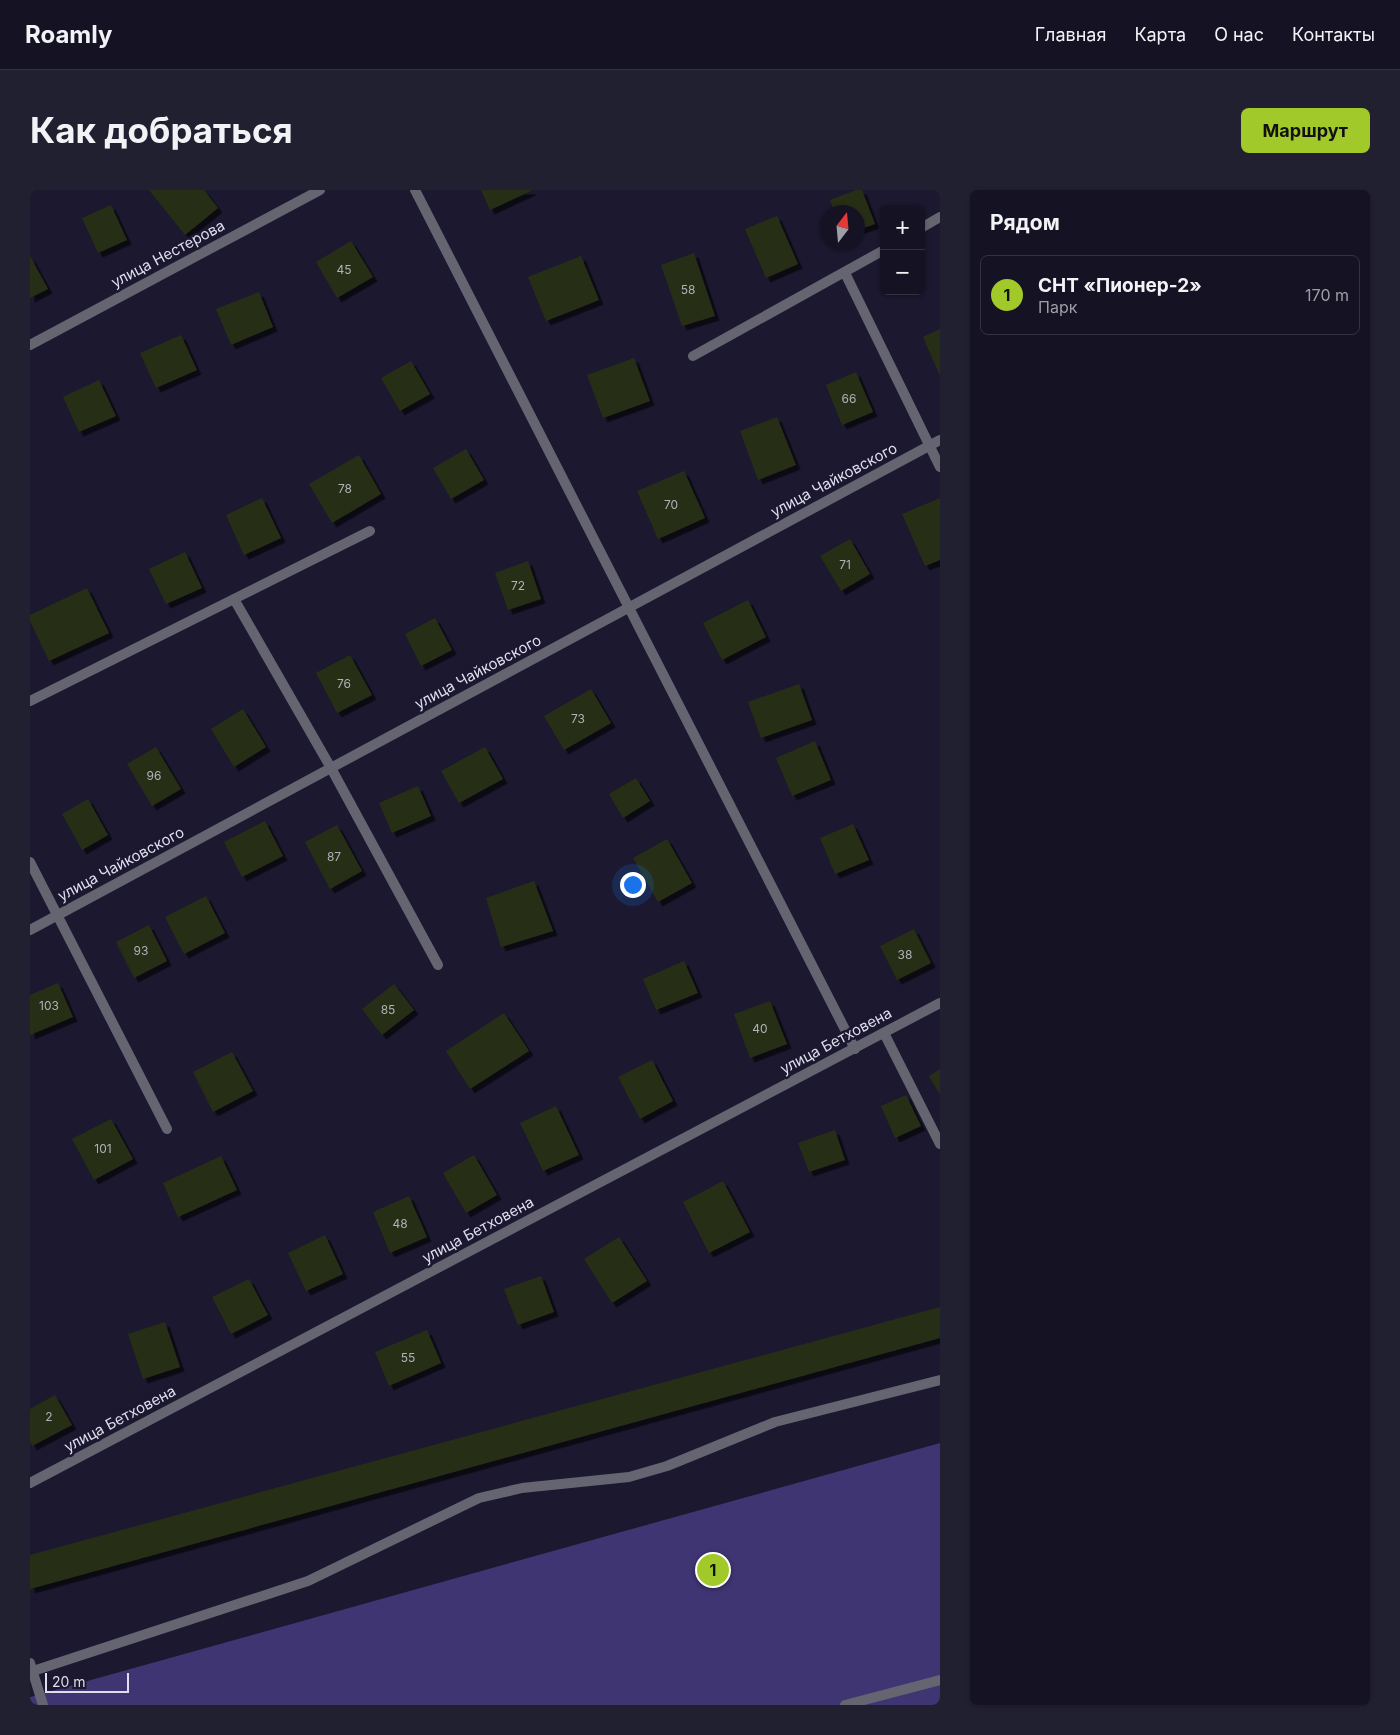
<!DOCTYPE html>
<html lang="ru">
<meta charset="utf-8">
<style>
:root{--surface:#141223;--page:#212030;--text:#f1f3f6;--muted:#9d9ea6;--line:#333241;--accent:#a1c92a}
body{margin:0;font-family:Inter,sans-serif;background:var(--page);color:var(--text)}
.controls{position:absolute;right:15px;top:15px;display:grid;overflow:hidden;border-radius:8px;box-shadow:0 1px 4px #0004}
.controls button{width:45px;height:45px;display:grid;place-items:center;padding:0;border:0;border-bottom:1px solid var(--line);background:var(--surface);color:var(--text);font:25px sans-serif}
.compass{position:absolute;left:790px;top:15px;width:45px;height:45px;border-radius:50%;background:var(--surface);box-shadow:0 1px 4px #0004;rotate:16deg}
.scale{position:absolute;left:15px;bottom:12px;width:84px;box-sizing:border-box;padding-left:5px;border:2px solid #dfdeee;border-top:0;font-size:14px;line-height:18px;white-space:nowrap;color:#dfdeee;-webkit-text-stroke:4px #1b182f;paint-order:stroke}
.you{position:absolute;left:602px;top:694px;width:18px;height:18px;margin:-12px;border:4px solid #fff;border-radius:50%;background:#1a73e8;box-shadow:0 0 0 8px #1a73e833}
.badge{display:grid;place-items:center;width:32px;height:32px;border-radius:50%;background:var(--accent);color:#111;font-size:16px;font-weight:700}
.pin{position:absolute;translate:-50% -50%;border:2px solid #fff;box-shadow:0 1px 5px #0006}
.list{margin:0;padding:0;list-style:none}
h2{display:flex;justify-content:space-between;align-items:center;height:65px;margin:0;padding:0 20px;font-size:21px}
h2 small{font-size:16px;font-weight:400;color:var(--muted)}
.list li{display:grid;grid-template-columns:32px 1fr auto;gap:15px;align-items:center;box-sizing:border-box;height:80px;margin:0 10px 10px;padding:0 10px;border:1px solid var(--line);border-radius:8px}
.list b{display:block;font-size:19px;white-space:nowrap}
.list p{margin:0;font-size:16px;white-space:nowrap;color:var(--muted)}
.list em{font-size:16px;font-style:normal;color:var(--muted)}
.map{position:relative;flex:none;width:910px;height:1515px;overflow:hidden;border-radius:8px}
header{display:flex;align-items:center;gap:30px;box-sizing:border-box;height:70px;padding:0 25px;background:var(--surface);border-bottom:1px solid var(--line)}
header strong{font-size:24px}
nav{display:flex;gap:28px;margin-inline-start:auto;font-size:18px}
.intro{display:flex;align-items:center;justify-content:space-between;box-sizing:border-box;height:120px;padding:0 30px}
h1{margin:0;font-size:35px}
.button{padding:12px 22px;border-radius:8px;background:var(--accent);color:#111;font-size:18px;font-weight:700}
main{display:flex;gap:30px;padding:0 30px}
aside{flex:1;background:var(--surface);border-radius:8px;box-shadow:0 1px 4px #0004}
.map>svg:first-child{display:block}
</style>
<header>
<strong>Roamly</strong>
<nav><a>Главная</a><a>Карта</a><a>О нас</a><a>Контакты</a></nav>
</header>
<div class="intro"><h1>Как добраться</h1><a class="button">Маршрут</a></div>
<main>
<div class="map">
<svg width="910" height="1515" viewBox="0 0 910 1515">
<defs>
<filter id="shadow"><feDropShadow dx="4.5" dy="4.5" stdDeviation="0" flood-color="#0009"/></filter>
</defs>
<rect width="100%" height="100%" fill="#1b182f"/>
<polygon fill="#3f3573" points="910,1253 910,1515 0,1515 0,1507"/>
<g fill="#272f16" filter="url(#shadow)">
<polygon points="119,0 174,0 188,18 155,45"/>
<polygon points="451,0 503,0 460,20"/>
<polygon points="826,0 832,0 845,34 828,40 828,22 804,22 800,10"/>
<polygon points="81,15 97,50 68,63 52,28"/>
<polygon points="747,26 768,74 736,88 715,39"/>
<polygon points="321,51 343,87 307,108 286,72"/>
<polygon points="664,63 685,126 652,136 631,75"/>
<polygon points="0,66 18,99 0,108"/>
<polygon points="551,66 569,110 516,131 498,87"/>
<polygon points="229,102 243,137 201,155 186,119"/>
<polygon points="910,139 910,186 893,147"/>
<polygon points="151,145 167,180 126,198 110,163"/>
<polygon points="604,168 620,211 573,228 557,185"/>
<polygon points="381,171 400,204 370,221 351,188"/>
<polygon points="826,182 843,222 812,235 796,195"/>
<polygon points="69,190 86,226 49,242 33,207"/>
<polygon points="747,227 766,275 728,290 710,241"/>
<polygon points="436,259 454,290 421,309 403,278"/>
<polygon points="329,265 351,304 302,333 279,294"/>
<polygon points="654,281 675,328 628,349 607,301"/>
<polygon points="232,308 251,348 214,365 196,325"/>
<polygon points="910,308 910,370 895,376 872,324"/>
<polygon points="820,349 840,384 811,401 790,366"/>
<polygon points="155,362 172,398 136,414 119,379"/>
<polygon points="498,371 511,409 478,420 465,383"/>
<polygon points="57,398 79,443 19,471 0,431 0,425"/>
<polygon points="718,410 736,447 692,470 673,433"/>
<polygon points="405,428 422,460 391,476 375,444"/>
<polygon points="320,465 342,505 307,523 286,483"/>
<polygon points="769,494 782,530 731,548 718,512"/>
<polygon points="561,499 581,533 534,560 514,526"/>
<polygon points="213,519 236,557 204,577 181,539"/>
<polygon points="785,551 801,590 762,606 746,568"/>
<polygon points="126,557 151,599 122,616 97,574"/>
<polygon points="455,557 473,589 429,613 411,581"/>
<polygon points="606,588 620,611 593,628 579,604"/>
<polygon points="388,596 401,626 362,643 349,613"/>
<polygon points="58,609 78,645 52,660 32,624"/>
<polygon points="235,631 253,666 212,687 194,652"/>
<polygon points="823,634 839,670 805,684 790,648"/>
<polygon points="307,635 332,681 300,699 275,652"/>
<polygon points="637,649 662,693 628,712 603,668"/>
<polygon points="504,691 523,741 471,757 456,708"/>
<polygon points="176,706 195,743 154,764 135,727"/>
<polygon points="119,735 137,771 104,788 86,752"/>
<polygon points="884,739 901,773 867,790 850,756"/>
<polygon points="654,771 668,803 626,820 613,789"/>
<polygon points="28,793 43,827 0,845 0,805"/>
<polygon points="364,794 384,820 352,845 332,819"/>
<polygon points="740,811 757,854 720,868 704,824"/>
<polygon points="474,823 499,861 440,899 416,861"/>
<polygon points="202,862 223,901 183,922 163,882"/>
<polygon points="622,870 643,911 610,929 588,887"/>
<polygon points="910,879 910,905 899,886"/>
<polygon points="876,905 891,936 865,948 851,916"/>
<polygon points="526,916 549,965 513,981 490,933"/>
<polygon points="81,929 103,969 64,990 42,949"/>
<polygon points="805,940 815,970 779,982 768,953"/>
<polygon points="444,965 467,1005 436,1023 413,983"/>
<polygon points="191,966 207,1000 148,1027 133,993"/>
<polygon points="693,991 720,1042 679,1063 653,1012"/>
<polygon points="379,1006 397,1047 360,1063 343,1022"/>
<polygon points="295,1045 313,1084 276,1101 258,1063"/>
<polygon points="589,1047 617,1091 582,1113 554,1069"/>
<polygon points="511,1086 524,1122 488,1135 474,1099"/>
<polygon points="219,1089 238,1125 201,1144 182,1107"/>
<polygon points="910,1117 910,1148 0,1399 0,1365"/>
<polygon points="135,1132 150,1177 113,1189 98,1144"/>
<polygon points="397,1140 411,1173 359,1196 345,1162"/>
<polygon points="25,1205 42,1235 2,1256 0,1251 0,1219"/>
</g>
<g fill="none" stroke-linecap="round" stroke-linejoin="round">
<g stroke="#656471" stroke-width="10">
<polyline points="385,0 825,859"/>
<polyline points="891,38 910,27"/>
<polyline points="815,83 910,277"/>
<polyline points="0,155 290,0"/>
<polyline points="663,166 854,60"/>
<polyline points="204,409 301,578 408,775"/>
<polyline points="0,511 340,341"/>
<polyline points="0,672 137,939"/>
<polyline points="0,740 910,250"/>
<polyline points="854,843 910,954"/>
<polyline points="0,1293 910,813"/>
<polyline points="0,1473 13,1515"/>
<polyline points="0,1482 278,1391 449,1308 492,1298 599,1287 637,1276 745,1232 910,1190"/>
<polyline points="815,1515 910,1490"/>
</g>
</g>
<g text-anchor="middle" stroke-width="5" stroke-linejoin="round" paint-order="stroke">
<g font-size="12" fill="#b1b2b8">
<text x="314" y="84">45</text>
<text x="658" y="104">58</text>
<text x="819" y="213">66</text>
<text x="315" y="303">78</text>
<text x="641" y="319">70</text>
<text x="815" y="379">71</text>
<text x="488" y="400">72</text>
<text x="314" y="498">76</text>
<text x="548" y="533">73</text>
<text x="124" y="590">96</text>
<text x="304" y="671">87</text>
<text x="111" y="765">93</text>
<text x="875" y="769">38</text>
<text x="19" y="820">103</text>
<text x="358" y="824">85</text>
<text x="730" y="843">40</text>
<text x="73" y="963">101</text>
<text x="370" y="1038">48</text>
<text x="378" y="1172">55</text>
<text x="19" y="1231">2</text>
</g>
<g font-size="15" fill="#dfdeee" stroke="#1b182f">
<text transform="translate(138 64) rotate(-28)" y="5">улица Нестерова</text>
<text transform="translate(804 290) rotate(-28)" y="5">улица Чайковского</text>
<text transform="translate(448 482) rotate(-28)" y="5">улица Чайковского</text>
<text transform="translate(91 674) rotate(-28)" y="5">улица Чайковского</text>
<text transform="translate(806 851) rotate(-28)" y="5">улица Бетховена</text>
<text transform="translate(448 1040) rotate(-28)" y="5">улица Бетховена</text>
<text transform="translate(90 1229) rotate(-28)" y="5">улица Бетховена</text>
</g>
</g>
</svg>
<div class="controls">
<button>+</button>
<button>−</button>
</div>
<svg class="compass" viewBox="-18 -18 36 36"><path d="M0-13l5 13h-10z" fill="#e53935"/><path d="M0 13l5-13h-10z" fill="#9d9ea6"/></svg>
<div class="scale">20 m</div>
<div class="you"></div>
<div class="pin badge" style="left:683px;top:1380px">1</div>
</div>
<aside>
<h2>Рядом<small></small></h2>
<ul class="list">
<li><span class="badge">1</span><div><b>СНТ «Пионер-2»</b><p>Парк</p></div><em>170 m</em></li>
</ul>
</aside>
</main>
